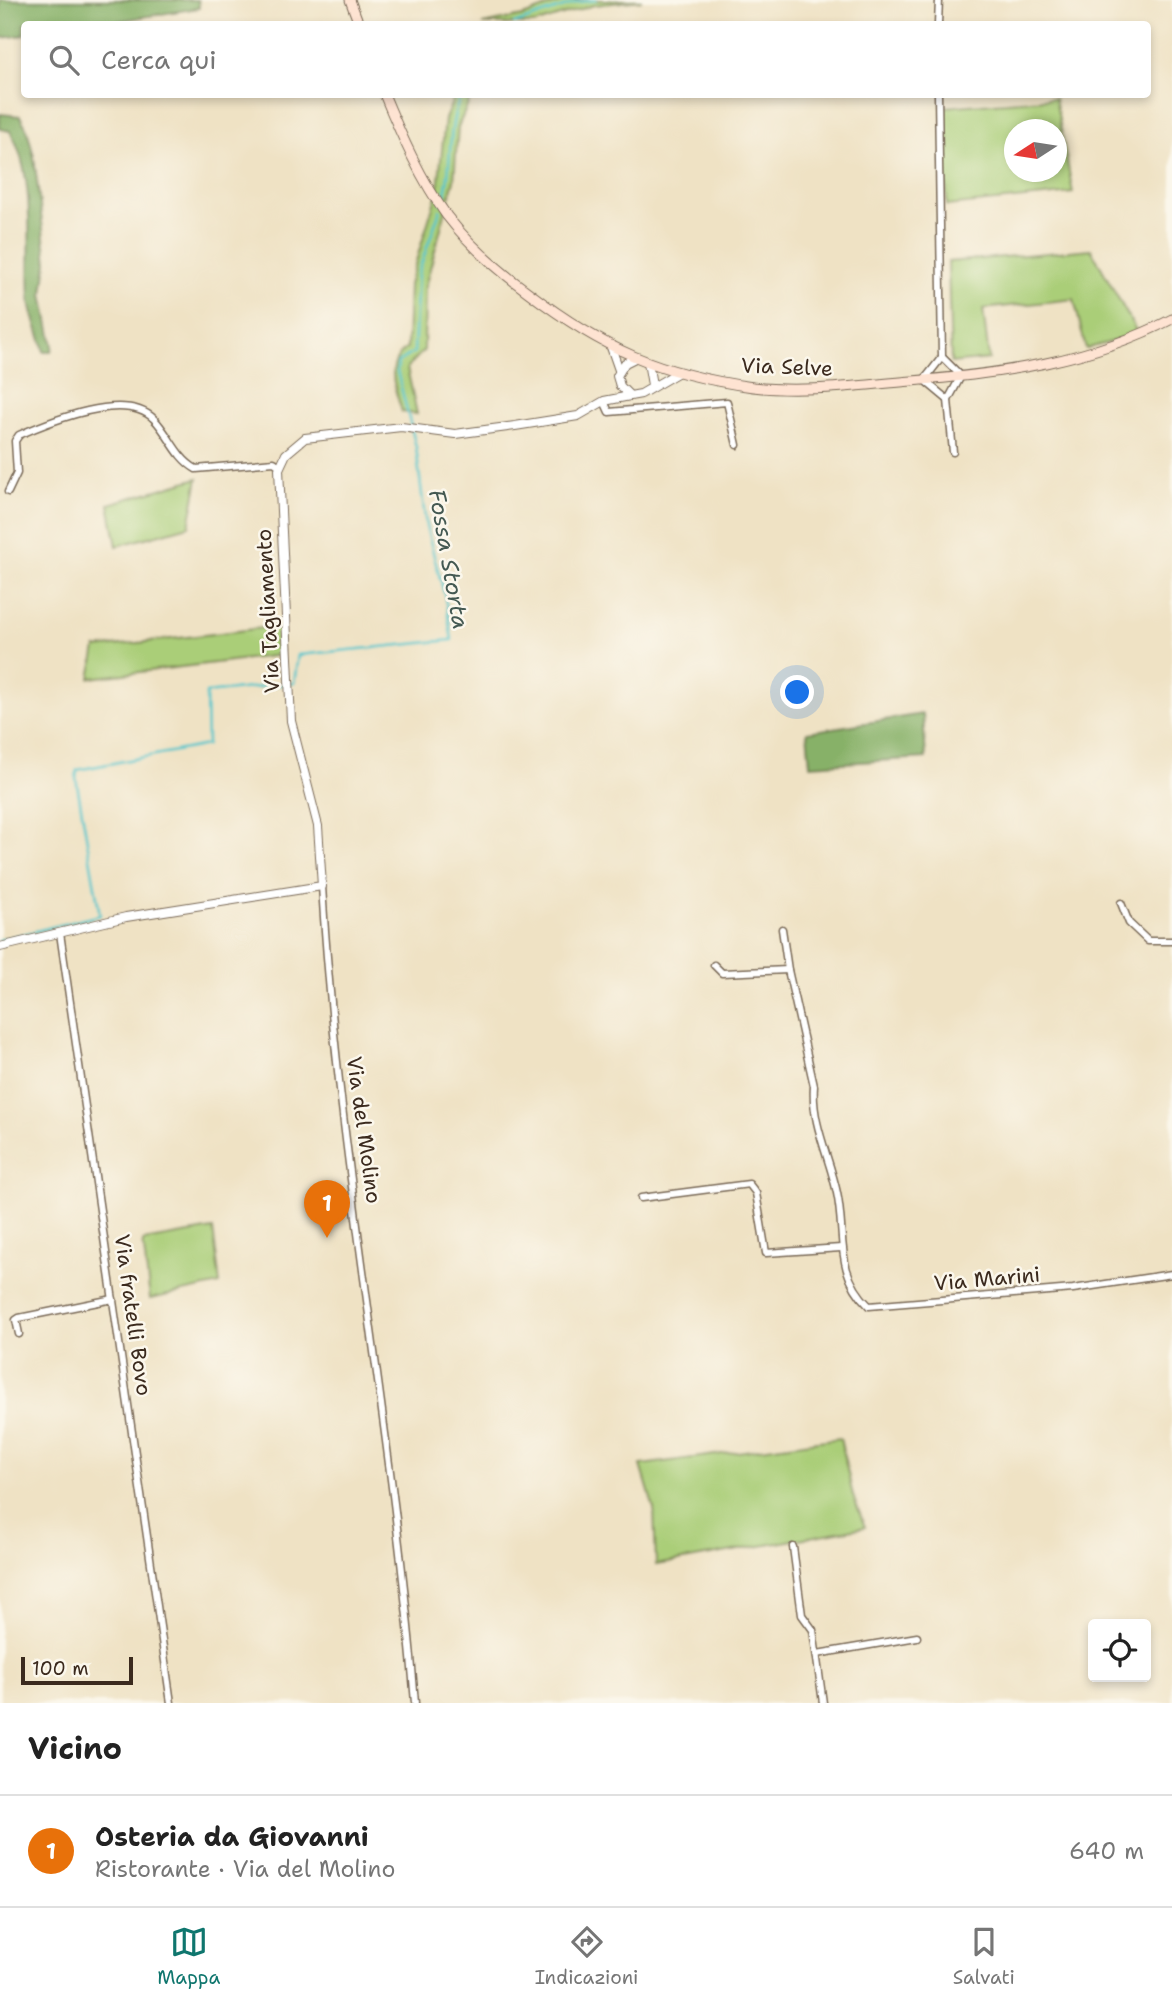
<!DOCTYPE html>
<html lang="it">
<meta charset="utf-8">
<style>
:root{--surface:#fff;--page:#f6f6f6;--text:#222;--muted:#767676;--line:#e0e0e0;--accent:#0f766e}
body{margin:0;font-family:"Shantell Sans",sans-serif;background:var(--page);color:var(--text)}
.controls{position:absolute;right:21px;bottom:21px;display:grid;overflow:hidden;border-radius:7px;box-shadow:0 4px 10px #0003}
.controls button{width:63px;height:63px;display:grid;place-items:center;padding:0;border:0;border-bottom:2px solid var(--line);background:var(--surface);color:var(--text);font:35px sans-serif}
.compass{position:absolute;left:1004px;top:119px;width:63px;height:63px;border-radius:50%;background:var(--surface);box-shadow:0 4px 10px #0003;rotate:258deg}
.scale{position:absolute;left:21px;bottom:18px;width:112px;box-sizing:border-box;padding-left:7px;border:4px solid #3b2a1e;border-top:0;font-size:19px;line-height:24px;white-space:nowrap;color:#3b2a1e;-webkit-text-stroke:5px #fbf7ec;paint-order:stroke}
.you{position:absolute;left:798px;top:693px;width:24px;height:24px;margin:-18px;border:5px solid #fff;border-radius:50%;background:#1a73e8;box-shadow:0 0 0 10px #1a73e833}
.badge{display:grid;place-items:center;width:46px;height:46px;border-radius:50%;background:var(--accent);color:#fff;font-size:23px;font-weight:700}
.pin{position:absolute;translate:-50% -58px;filter:drop-shadow(0 2px 4px #0008)}
.pin::after{content:'';position:absolute;top:37px;width:24px;height:21px;background:inherit;clip-path:polygon(0 0,100% 0,50% 100%)}
.list{margin:0;padding:0;list-style:none}
h2{display:flex;justify-content:space-between;align-items:center;height:91px;margin:0;padding:0 28px;font-size:30px}
h2 small{font-size:23px;font-weight:400;color:var(--muted)}
.list li{display:grid;grid-template-columns:46px 1fr auto;gap:21px;align-items:center;box-sizing:border-box;height:112px;padding:0 28px;border-top:2px solid var(--line)}
.list b{display:block;font-size:26px;white-space:nowrap}
.list p{margin:0;font-size:23px;white-space:nowrap;color:var(--muted)}
.list em{font-size:23px;font-style:normal;color:var(--muted)}
.icon{flex:none;width:38px;height:38px;fill:none;stroke:currentColor;stroke-width:2;stroke-linecap:round;stroke-linejoin:round}
.map{position:relative;flex:none;width:1172px;height:1703px;overflow:hidden}
.search{position:absolute;background:var(--surface);box-shadow:0 4px 10px #0003;left:21px;right:21px;top:21px;height:77px;display:flex;align-items:center;gap:18px;box-sizing:border-box;padding:0 24px;border-radius:7px;color:var(--muted);font-size:26px}
.sheet{height:203px;background:var(--surface)}
nav{display:flex;justify-content:space-around;align-items:center;box-sizing:border-box;height:98px;border-top:2px solid var(--line);background:var(--surface);font-size:19px;color:var(--muted)}
nav a{display:grid;justify-items:center;gap:4px}
nav .on{color:var(--accent)}
.map>svg:first-child{display:block}
</style>
<div class="map">
<svg width="1172" height="1703" viewBox="0 0 1172 1703">
<rect width="100%" height="100%" fill="#fbf7ec"/>
<filter id="ink" filterUnits="userSpaceOnUse"><feTurbulence type="fractalNoise" baseFrequency=".0143" numOctaves="2"/><feDisplacementMap in="SourceGraphic" scale="14" xChannelSelector="R" yChannelSelector="G"/><feConvolveMatrix kernelMatrix="1 2 1 2 8 2 1 2 1" color-interpolation-filters="sRGB"/></filter>
<filter id="wash" filterUnits="userSpaceOnUse"><feTurbulence type="fractalNoise" baseFrequency=".00686" numOctaves="4" result="noise"/><feDisplacementMap in="SourceGraphic" scale="28" xChannelSelector="R" yChannelSelector="G"/><feGaussianBlur stdDeviation="1.57" result="paint"/><feColorMatrix in="noise" values="0 0 0 0 0 0 0 0 0 0 0 0 0 0 0 0 0 1.4 0 .05"/><feComposite in="paint" operator="in"/></filter>
<g filter="url(#wash)">
<rect width="100%" height="100%" fill="#efe2c4"/>
<g fill="#aace78" stroke="#727c4b" stroke-width="2" fill-rule="evenodd">
<polygon points="566,0 642,0 594,5 535,24 482,24 523,16"/>
<path d="M455,95H472L458,127L454,180L425,287L424,350L407,368L417,414L402,412C395,389 384,365 407,348L409,284L438,190L445,119Z"/>
<path d="M1055,98L1073,193L947,206L944,107ZM1014,130H1056V172H1014Z"/>
<polygon points="1091,249 1138,334 1086,349 1074,299 983,309 989,359 951,363 948,262"/>
<polygon points="198,478 189,526 117,546 109,504"/>
<polygon points="279,626 281,655 90,678 96,648"/>
<polygon points="213,1229 220,1284 150,1299 143,1241"/>
<polygon points="840,1438 853,1496 865,1527 656,1565 654,1509 641,1465"/>
</g>
<g fill="#87b168" stroke="#616e43" stroke-width="2">
<polygon points="0,0 198,0 199,8 99,24 24,24 24,35 0,38"/>
<path d="M0,114L20,116L27,129L34,157L47,262L43,294L53,346L51,352H44C41,335 32,318 30,300C27,249 37,177 10,131L0,129Z"/>
<polygon points="923,714 926,758 810,765 807,732"/>
</g>
<g fill="none" stroke-linecap="round" stroke-linejoin="round">
<g stroke="#58c6cc" stroke-width="2.5">
<polyline points="514,24 578,2 596,0"/>
<path d="M442,204C454,168 445,129 462,94"/>
<polyline points="0,940 100,915 76,778 77,770 207,745 206,693 294,683 298,655 452,640 445,597 426,526 416,447 397,371 398,362 414,352 418,273 440,210"/>
</g>
</g>
</g>
<g filter="url(#ink)">
<g fill="none" stroke-linecap="round" stroke-linejoin="round">
<g stroke="#7a6a58" stroke-width="9">
<g id="minor">
<polyline points="938,24 939,0"/>
<polyline points="938,94 942,357 924,380 948,400"/>
<polyline points="942,357 961,376 948,400 953,452"/>
<polyline points="604,401 609,412 727,402 737,445"/>
<path d="M8,492L17,473L15,441L19,435C51,421 125,390 154,419C169,434 176,458 196,469L274,462L280,466"/>
<path d="M322,886C338,1160 393,1430 415,1703"/>
<polyline points="1121,903 1129,923 1148,941 1172,941"/>
<path d="M782,929L788,970L814,1086C811,1123 830,1158 837,1193C846,1234 834,1272 869,1306L1073,1289L1172,1274"/>
<polyline points="60,933 171,1703"/>
<polyline points="714,965 722,973 788,970"/>
<polyline points="641,1198 749,1184 756,1193 766,1253 841,1248"/>
<polyline points="19,1334 16,1320 19,1318 113,1299"/>
<polyline points="793,1547 802,1615 813,1630 823,1703"/>
<polyline points="817,1654 917,1637"/>
</g>
</g>
<g stroke="#7a6a58" stroke-width="10">
<g id="tertiary">
<polyline points="611,347 619,370"/>
<polyline points="635,358 625,363 617,376 620,386 630,396 641,394 677,373"/>
<polyline points="648,362 652,385"/>
<polyline points="0,947 126,917 322,886 318,826 291,721 279,469 286,454 305,438 401,427 455,434 515,426 578,416 604,401 630,396"/>
</g>
</g>
<g stroke="#7a6a58" stroke-width="11">
<g id="secondary">
<polyline points="350,0 359,24"/>
<path d="M384,94C401,135 421,180 447,216C470,246 498,270 528,292C603,349 659,374 753,387C805,393 860,385 912,381C1001,374 1092,361 1172,319"/>
</g>
</g>
<use href="#minor" stroke="#fff" stroke-width="6"/>
<use href="#tertiary" stroke="#fff" stroke-width="8"/>
<use href="#secondary" stroke="#fee3d2" stroke-width="9"/>
</g>
</g>
<g text-anchor="middle" stroke-width="5" stroke-linejoin="round" paint-order="stroke">
<g font-size="21" fill="#3b2a1e" stroke="#fbf7ec">
<text transform="translate(787 367) rotate(2)" y="7">Via Selve</text>
<text transform="translate(268 611) rotate(-93)" y="7">Via Tagliamento</text>
<text transform="translate(364 1130) rotate(82)" y="7">Via del Molino</text>
<text transform="translate(987 1279) rotate(-5)" y="7">Via Marini</text>
<text transform="translate(133 1315) rotate(82)" y="7">Via fratelli Bovo</text>
</g>
<g font-size="23" font-style="italic" fill="#445952" stroke="#fbf7ec">
<text transform="translate(449 559) rotate(80)" y="8">Fossa Storta</text>
</g>
</g>
</svg>
<div class="controls">
<button><svg class="icon" aria-label="locate" viewBox="0 0 24 24"><circle cx="12" cy="12" r="6"/><path d="M12 2v4M12 18v4M2 12h4M18 12h4"/></svg></button>
</div>
<svg class="compass" viewBox="-18 -18 36 36"><path d="M0-13l5 13h-10z" fill="#e53935"/><path d="M0 13l5-13h-10z" fill="#767676"/></svg>
<div class="scale">100 m</div>
<div class="you"></div>
<div class="pin badge" style="left:327px;top:1238px;background:#e8710a">1</div>
<div class="search"><svg class="icon" aria-label="search" viewBox="0 0 24 24"><circle cx="10" cy="10" r="6"/><path d="M15 15l6 6"/></svg>Cerca qui</div>
</div>
<section class="sheet">
<h2>Vicino<small></small></h2>
<ul class="list">
<li><span class="badge" style="background:#e8710a">1</span><div><b>Osteria da Giovanni</b><p>Ristorante · Via del Molino</p></div><em>640 m</em></li>
</ul>
</section>
<nav>
<a class="on"><svg class="icon" aria-label="map" viewBox="0 0 24 24"><path d="M3 6l6-2 6 2 6-2v14l-6 2-6-2-6 2zM9 4v14M15 6v14"/></svg>Mappa</a>
<a><svg class="icon" aria-label="directions" viewBox="0 0 24 24"><path d="M12 3l9 9-9 9-9-9zM9 14v-3h6M13 9l2 2-2 2"/></svg>Indicazioni</a>
<a><svg class="icon" aria-label="saved" viewBox="0 0 24 24"><path d="M7 4h10v16l-5-4-5 4z"/></svg>Salvati</a>
</nav>
